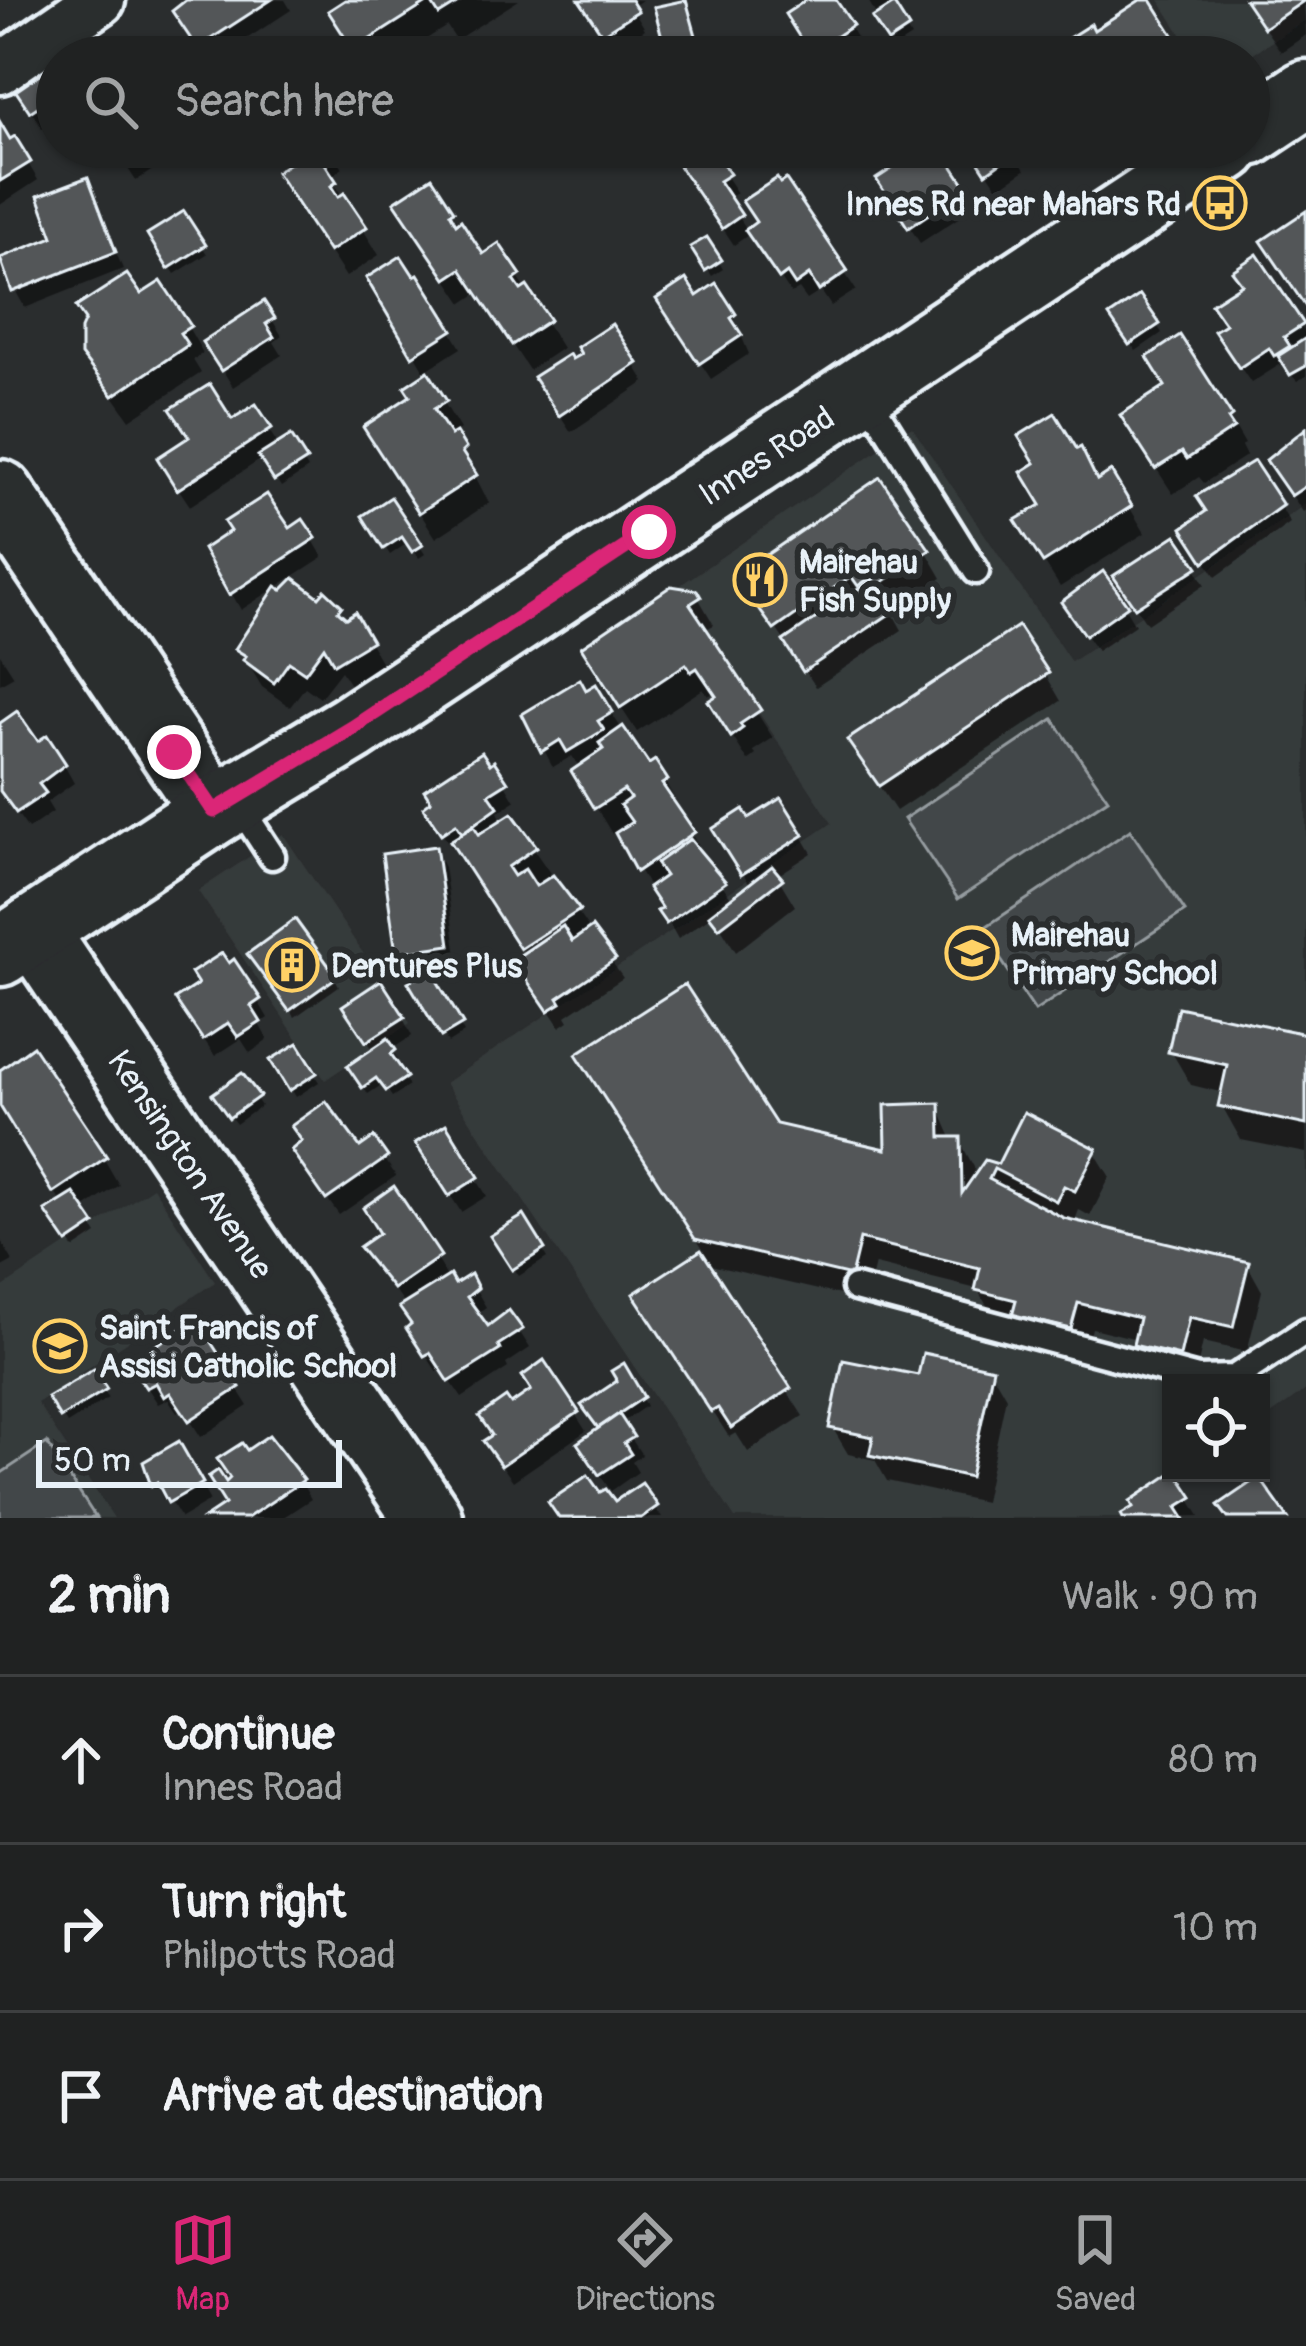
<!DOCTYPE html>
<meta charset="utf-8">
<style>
:root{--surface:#202222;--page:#2d2f2f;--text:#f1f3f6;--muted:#a2a4a5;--line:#3d3f40;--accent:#db2777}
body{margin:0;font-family:Pangolin,sans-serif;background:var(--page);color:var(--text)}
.controls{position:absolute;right:36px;bottom:36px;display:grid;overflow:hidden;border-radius:0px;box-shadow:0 3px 9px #0004}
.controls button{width:108px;height:108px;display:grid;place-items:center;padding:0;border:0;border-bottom:3px solid var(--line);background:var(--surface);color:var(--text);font:60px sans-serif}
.scale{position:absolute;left:36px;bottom:30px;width:306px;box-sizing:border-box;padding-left:12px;border:6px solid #e8f1f8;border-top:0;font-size:33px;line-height:42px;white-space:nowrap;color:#e8f1f8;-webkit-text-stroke:9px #2a2d2e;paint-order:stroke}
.stop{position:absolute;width:36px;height:36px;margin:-27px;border:9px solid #db2777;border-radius:50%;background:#fff}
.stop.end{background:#db2777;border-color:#fff;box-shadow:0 3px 12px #0008}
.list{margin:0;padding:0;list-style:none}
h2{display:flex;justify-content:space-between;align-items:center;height:156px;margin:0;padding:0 48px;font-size:51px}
h2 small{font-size:39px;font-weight:400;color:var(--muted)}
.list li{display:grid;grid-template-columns:78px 1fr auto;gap:36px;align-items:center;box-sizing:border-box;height:168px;padding:0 48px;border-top:3px solid var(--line)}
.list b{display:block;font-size:45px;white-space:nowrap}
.list p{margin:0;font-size:39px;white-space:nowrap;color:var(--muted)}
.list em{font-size:39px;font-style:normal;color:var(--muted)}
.icon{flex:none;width:66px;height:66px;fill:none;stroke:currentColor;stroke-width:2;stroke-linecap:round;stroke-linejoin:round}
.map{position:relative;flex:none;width:1306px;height:1518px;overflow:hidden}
.search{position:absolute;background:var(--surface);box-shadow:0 3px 9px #0004;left:36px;right:36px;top:36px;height:132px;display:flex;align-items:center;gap:30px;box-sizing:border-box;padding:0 42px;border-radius:66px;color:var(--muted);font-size:45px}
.sheet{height:660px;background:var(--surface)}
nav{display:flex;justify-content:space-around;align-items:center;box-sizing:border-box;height:168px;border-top:3px solid var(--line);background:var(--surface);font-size:33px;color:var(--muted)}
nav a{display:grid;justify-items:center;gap:6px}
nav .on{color:var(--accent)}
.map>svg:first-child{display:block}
</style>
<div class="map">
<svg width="1306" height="1518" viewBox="0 0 1306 1518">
<rect width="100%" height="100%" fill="#2a2d2e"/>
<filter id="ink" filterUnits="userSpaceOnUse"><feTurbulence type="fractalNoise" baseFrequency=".00833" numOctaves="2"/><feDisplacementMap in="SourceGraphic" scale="24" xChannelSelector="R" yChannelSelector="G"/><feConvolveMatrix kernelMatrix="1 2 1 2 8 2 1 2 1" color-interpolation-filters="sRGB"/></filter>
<g filter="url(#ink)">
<g fill="#363a3b">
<polygon points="1159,0 1306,0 1306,20 1247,57 1196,57"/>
<polygon points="912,427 1071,662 1306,504 1306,1390 1261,1422 1261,1383 1171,1383 1171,1473 1189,1473 1126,1518 735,1518 445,1083 832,823 676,588"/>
<polygon points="283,834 410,1023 325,1080 198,891"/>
<polygon points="153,1187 215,1282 37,1403 114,1518 0,1518 0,1289"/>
</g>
<g fill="#424648" stroke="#959ca0" stroke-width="3">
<polygon points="1053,719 1108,799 958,899 904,819"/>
<polygon points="1130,830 1185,911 1035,1011 981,930"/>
<polygon points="47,1443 96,1518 0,1518 0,1474"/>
</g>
<g fill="#0007">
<polygon points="188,0 285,0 291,10 219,57 205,57 186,29"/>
<polygon points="350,0 519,0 456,40 447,26 398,57 360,57 332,12"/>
<polygon points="581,0 642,0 632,7 645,29 614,50"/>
<polygon points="811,0 832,0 850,27 860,44 846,53 848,57 815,57 798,32"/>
<polygon points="868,0 906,0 893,9 911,37 894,48"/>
<polygon points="1245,0 1304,0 1306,35 1281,52"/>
<polygon points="684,2 706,57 640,57 668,47"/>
<polygon points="64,49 69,57 57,57 57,118 42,128 13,82"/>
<polygon points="0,128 10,143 14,140 38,180 0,205"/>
<polygon points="114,147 174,147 178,153 136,181"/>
<polygon points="282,147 331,147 343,168 330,177 379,255 346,277 295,199 293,164"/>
<polygon points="706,147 737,193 727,199 748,231 759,224 785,183 856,290 831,306 821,291 807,300 799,289 791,294 751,233 734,245 691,181"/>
<polygon points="898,147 936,147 975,207 920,243 890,197 908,161"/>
<polygon points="971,147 1035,147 1018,158 1025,170 998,188"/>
<polygon points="86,181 123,269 25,308 15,290 57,239"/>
<polygon points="431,181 482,258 518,277 562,348 529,370 478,293 463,303 413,229"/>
<polygon points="183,216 207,254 175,274 151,236"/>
<polygon points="706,241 723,269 712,276 694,248"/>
<polygon points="1256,258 1306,334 1306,376 1297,381 1281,364 1251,383 1228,349 1228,326"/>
<polygon points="370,279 451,331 461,348 425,371 460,429 453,433 489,503 436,538 382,454 427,376"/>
<polygon points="140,298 188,327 203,353 193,360 201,373 130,420 85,356"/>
<polygon points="1139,299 1162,333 1136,351 1113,317"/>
<polygon points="696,300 733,316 749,354 711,379 670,317"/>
<polygon points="263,305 282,336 274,342 282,355 233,387 216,360"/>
<polygon points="571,363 635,365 645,382 571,432 547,395"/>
<polygon points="255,408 279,446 290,439 308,469 281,487 263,458 190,506 170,476 231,423"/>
<polygon points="1230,418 1245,444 1241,446 1246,456 1204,483 1199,477 1173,494 1139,442"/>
<polygon points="1306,431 1306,510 1303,512 1280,478"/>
<polygon points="1110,475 1145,533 1060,587 1034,546 1097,483"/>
<polygon points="390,501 425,554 419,558 409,542 390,555 366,517"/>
<polygon points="1280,506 1290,523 1216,577 1196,546"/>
<polygon points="289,532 313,540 323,557 241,610 207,550"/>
<polygon points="927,552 942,578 892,612 902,630 816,687 745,583"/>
<polygon points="1195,568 1205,585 1147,624 1127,594"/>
<polygon points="695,592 714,625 704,630 773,738 753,751 756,755 748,761 727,728 715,692 708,696 703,689 637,732 599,674"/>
<polygon points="319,601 339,608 347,620 354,616 385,668 352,688 341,671 320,698 305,687 290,707 262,687 239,649"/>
<polygon points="1125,608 1135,625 1097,651 1075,620"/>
<polygon points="0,654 14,676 0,684"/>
<polygon points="1046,675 1061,701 896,811 866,767"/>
<polygon points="595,688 648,769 665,782 680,808 676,810 707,859 705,861 733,900 751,886 726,847 749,822 802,836 812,853 777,876 795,906 736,952 713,915 678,939 617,830 612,834 575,772 580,768 572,756 553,767 544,750 585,694"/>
<polygon points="0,726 38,746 64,765 74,783 47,802 53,812 28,829 0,789"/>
<polygon points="505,784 515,801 498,812 503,822 511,817 623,978 566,1016 569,1021 560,1027 527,978 526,955 457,847 453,849 436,825"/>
<polygon points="434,849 444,867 458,963 409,969 399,952"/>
<polygon points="255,962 335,978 339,986 295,1017"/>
<polygon points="429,973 464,1033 448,1043 412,983"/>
<polygon points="258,1001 268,1018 259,1024 268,1040 250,1053 241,1039 215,1056 189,1017"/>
<polygon points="403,1018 412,1036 392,1049 398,1060 394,1063 409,1086 392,1097 383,1084 368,1094 351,1067 374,1051 356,1024"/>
<polygon points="1306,1037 1306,1153 1241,1140 1222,1106 1224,1093 1191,1085 1171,1051"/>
<polygon points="297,1048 319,1082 296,1097 275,1061"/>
<polygon points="0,1074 104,1159 119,1185 82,1210 97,1234 74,1249 49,1212 62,1204 0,1104"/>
<polygon points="241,1077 261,1106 236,1124 220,1103"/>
<polygon points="595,1081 889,1153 938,1106 953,1140 959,1140 974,1167 975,1180 986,1164 1000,1167 1094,1151 1110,1177 1090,1216 1079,1210 1074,1223 1247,1264 1262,1291 1247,1352 1203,1342 1194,1381 1151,1371 1136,1344 1137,1339 1092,1328 1086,1354 993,1316 977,1289 875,1264 866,1301 706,1264 803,1416 748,1452 736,1433 729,1437 638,1295 704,1251"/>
<polygon points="445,1128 487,1196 461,1212 429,1162"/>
<polygon points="373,1141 396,1176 339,1215 305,1168 359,1151"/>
<polygon points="393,1190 454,1288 469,1278 486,1307 476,1314 487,1330 508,1314 530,1348 506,1364 508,1368 462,1398 442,1369 437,1372 420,1346 406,1306 363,1248 382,1234"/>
<polygon points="523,1219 547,1258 519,1276 494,1237"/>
<polygon points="0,1239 13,1261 0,1268"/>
<polygon points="195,1323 248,1406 201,1437 183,1409 177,1412 168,1399 158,1404 143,1381"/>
<polygon points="544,1365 586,1431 513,1481 497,1459 495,1436 510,1408 534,1391"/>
<polygon points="623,1367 646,1406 621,1423 642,1455 632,1462 638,1472 611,1491 590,1461 601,1430 585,1406 620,1382"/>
<polygon points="991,1371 1006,1397 984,1502 887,1481 875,1460 848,1454 832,1427 921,1379"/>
<polygon points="93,1373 108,1398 67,1424 51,1398"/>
<polygon points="178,1445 210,1501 181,1518 169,1498 164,1501 146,1463"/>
<polygon points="246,1454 301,1482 311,1499 282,1518 209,1518 228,1506 225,1486"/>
<polygon points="1175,1475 1200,1516 1126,1518"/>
<polygon points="641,1487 662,1518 561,1518 599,1496 614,1505"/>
</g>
<g fill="#535759" stroke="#e8f1f8" stroke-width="3">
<polygon points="271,0 197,48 172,11 186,0"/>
<polygon points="345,0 463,0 439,15 430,1 353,50 328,11"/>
<polygon points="579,0 631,0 638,11 602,34"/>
<polygon points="686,0 698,43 711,57 637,57 636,52 664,45 654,7"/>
<polygon points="806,0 836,0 853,25 810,54 785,14"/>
<polygon points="1140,0 1151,0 1182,49 1169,57 1064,57 1056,46 1091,24 1094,30"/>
<polygon points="1245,0 1305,0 1264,28"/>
<polygon points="894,4 909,28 888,42 872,18"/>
<polygon points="65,45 73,57 57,57 57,94 30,112 9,81"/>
<polygon points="0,122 10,139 15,136 31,162 0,181"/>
<polygon points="281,147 320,147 316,150 337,182 331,186 338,197 344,193 367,227 329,252 276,172 291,162"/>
<polygon points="700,147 711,147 730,174 719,181 742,215 722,229 677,163"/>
<polygon points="896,147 940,147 967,188 908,228 876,179 905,160"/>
<polygon points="969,147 1014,147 1017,151 986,173"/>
<polygon points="88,177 116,252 12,292 0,258 53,237 38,196"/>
<polygon points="432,177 454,211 450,213 456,224 461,220 483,254 499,243 521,275 514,280 521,290 527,286 550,320 512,345 461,269 446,279 394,202"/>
<polygon points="777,178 780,183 786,179 848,271 819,291 809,275 795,285 787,273 779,279 745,230 756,222 742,201"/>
<polygon points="184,211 206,245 168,269 147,234"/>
<polygon points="1306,211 1306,307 1261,241"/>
<polygon points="707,237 722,260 705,271 690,247"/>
<polygon points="1257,254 1304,324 1284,337 1290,346 1274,356 1269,348 1239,368 1214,331 1225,324 1211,304 1242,284 1232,271"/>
<polygon points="401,256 414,276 418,274 453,330 412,356 366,278"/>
<polygon points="127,274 141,294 161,281 191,326 180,333 188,345 113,396 81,355 81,329 85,320 76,307"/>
<polygon points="686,279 697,296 716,283 736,314 731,318 742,335 699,364 656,299"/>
<polygon points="1140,295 1160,324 1129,345 1109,316"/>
<polygon points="264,301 275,318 266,324 274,337 221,371 202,342"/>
<polygon points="612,324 638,363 559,416 533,377 569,354 572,359 581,354 577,347"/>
<polygon points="1180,335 1232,416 1228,419 1234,428 1187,459 1182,452 1155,469 1120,415 1165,386 1147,357"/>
<polygon points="1306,338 1306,366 1290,375 1278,356"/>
<polygon points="428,371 447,401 434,409 451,435 456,432 466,448 462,452 477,475 419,513 363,427 410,396 404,387"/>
<polygon points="210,384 232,419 256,404 272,428 177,490 157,458 189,437 170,409"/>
<polygon points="1055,413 1077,449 1081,447 1097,480 1111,471 1132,506 1043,563 1015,520 1041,505 1021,472 1035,463 1018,436"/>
<polygon points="1306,428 1306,486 1291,496 1266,460"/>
<polygon points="291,435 307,460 274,481 258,456"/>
<polygon points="1254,461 1283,505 1204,562 1182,528 1206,511 1196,496"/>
<polygon points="880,477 930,550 877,586 871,577 858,586 851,576 774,630 741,584 743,571"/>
<polygon points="267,494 290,528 303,519 316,538 229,595 203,549 230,531 224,522"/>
<polygon points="391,497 423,545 412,552 402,537 383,549 362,516"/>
<polygon points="1176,535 1198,567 1135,608 1113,576"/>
<polygon points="1103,571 1128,606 1085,636 1061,602"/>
<polygon points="294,578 319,597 325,590 342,606 338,611 346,618 355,612 372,641 334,664 324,647 305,673 289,662 274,683 243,660 246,656 235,649 276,586 282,590"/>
<polygon points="873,579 894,611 803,672 783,641"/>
<polygon points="671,586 697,590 701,597 690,604 761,710 740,724 743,728 731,737 708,701 716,696 697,668 691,672 686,664 620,708 581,647"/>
<polygon points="1018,626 1049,673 879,786 847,740"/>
<polygon points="580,679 586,690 596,684 613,712 598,721 604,730 567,752 560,740 541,752 522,714"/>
<polygon points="17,711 38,741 47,735 66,764 39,784 46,793 16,813 0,791 0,723"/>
<polygon points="623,726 649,764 655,760 668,780 662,784 695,832 636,872 615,833 632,822 620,805 630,798 624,790 594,809 571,771 603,749 599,743"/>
<polygon points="482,752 490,764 494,761 508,782 489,794 498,807 462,833 456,824 441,834 423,807 431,801 424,790"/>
<polygon points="781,798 804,835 741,875 712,829 743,809 749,818"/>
<polygon points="512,813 537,847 508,867 514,876 525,869 536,886 553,875 580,910 520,949 450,841 474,826 479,834"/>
<polygon points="690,839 726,882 666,924 657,911 662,909 648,888 665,876 656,863"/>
<polygon points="436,846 450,945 396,953 382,854"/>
<polygon points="772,866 783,879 719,928 709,915"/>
<polygon points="295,919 337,977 289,1011 247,954"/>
<polygon points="563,926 572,941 592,927 616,959 558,998 561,1003 548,1011 513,960"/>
<polygon points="222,953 229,963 234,959 261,999 251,1006 261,1022 238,1037 228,1023 203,1040 175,999 198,984 191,973"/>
<polygon points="430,969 463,1024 441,1037 408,982"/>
<polygon points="381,980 405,1017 366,1042 342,1006"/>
<polygon points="685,984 776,1124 886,1149 885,1105 940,1103 941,1137 961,1137 962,1193 985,1160 998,1164 1024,1112 1097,1149 1075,1191 1064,1186 1056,1201 994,1169 989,1179 1064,1218 1249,1262 1233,1327 1189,1317 1180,1356 1133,1345 1139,1318 1078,1303 1071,1329 1012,1315 1016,1300 975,1290 980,1268 860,1239 851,1276 695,1239 576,1054"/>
<polygon points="1178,1007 1306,1034 1306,1125 1218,1106 1227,1065 1168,1052"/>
<polygon points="388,1038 396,1050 391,1054 407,1077 386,1091 376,1078 362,1088 347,1066"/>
<polygon points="298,1043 317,1073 289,1091 270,1060"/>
<polygon points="33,1046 107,1157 53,1193 0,1106 0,1070"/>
<polygon points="242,1073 260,1096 229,1118 212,1094"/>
<polygon points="326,1101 360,1147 374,1137 388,1157 326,1200 291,1150 302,1141 291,1126"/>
<polygon points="446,1124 479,1177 449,1196 415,1143"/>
<polygon points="394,1186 441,1256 393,1289 359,1247 379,1233 363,1208"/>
<polygon points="74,1193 95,1224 67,1243 45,1211"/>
<polygon points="524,1215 545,1249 512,1270 490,1236"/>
<polygon points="701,1250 791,1388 731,1428 718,1408 711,1412 633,1294"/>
<polygon points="471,1274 478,1288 467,1297 488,1326 509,1310 523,1329 498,1345 500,1350 449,1382 430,1353 424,1356 406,1328 411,1324 399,1307 450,1275 455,1284"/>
<polygon points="196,1319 240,1387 189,1421 170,1393 164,1397 156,1383 146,1388 129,1363"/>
<polygon points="923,1353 993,1368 970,1477 869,1455 873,1437 829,1428 843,1360 918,1375"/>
<polygon points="544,1360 579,1412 501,1466 483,1441 492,1435 479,1416 506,1397 511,1404 531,1390 522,1376"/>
<polygon points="624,1363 644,1397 598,1428 581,1405 617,1381 611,1371"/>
<polygon points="94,1369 107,1389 60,1418 47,1397"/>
<polygon points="619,1414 634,1437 624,1443 631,1454 599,1475 577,1443"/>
<polygon points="269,1435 304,1480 247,1518 204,1518 225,1504 208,1477 218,1470 226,1482 230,1478 217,1459 242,1443 247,1450"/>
<polygon points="179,1441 203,1483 168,1503 157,1482 151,1486 143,1462"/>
<polygon points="1172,1473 1177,1473 1193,1497 1177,1507 1184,1518 1123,1518 1121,1514 1133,1507 1130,1501"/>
<polygon points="588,1475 600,1492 606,1489 615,1501 642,1483 658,1506 641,1518 559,1518 548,1502"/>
<polygon points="1259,1477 1288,1518 1228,1518 1218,1505"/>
</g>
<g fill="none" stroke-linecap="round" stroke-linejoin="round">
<g stroke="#e8f1f8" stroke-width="33">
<g id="lane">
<polyline points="865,393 976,571"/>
<polyline points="236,801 272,856"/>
<polyline points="855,1288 1198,1379 1234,1378 1306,1331"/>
</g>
</g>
<g stroke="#e8f1f8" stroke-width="57">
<polyline id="street" points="0,69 100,0"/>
</g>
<g stroke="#e8f1f8" stroke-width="75">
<g id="secondary">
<polyline points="1249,132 1306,94"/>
<polyline points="0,494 214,811"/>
<polyline points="33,930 428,1518"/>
<polyline points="0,952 214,811 352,728 1227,147"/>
</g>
</g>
<use href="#lane" stroke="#2a2d2e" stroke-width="24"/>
<use href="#street" stroke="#2a2d2e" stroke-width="48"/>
<use href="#secondary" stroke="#2a2d2e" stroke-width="66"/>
</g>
</g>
<g fill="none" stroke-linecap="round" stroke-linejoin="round" filter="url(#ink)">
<polyline stroke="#db2777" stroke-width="15" points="174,752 214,811 352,728 649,532"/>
</g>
<defs>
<g id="bus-ring" transform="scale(2.7)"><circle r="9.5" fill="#2a2d2e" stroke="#ffd166" stroke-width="1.5"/><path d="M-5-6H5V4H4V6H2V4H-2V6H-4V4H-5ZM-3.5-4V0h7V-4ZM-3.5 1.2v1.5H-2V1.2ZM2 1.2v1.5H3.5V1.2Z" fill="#ffd166"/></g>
<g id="restaurant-ring" transform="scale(2.7)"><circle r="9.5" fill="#2a2d2e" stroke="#ffd166" stroke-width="1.5"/><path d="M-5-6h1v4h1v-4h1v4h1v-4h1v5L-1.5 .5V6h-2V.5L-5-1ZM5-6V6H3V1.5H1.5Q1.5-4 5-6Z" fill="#ffd166"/></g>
<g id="school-ring" transform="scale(2.7)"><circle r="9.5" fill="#2a2d2e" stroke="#ffd166" stroke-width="1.5"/><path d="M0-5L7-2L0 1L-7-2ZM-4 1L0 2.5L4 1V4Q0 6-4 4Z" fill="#ffd166"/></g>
<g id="building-ring" transform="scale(2.7)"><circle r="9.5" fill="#2a2d2e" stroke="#ffd166" stroke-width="1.5"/><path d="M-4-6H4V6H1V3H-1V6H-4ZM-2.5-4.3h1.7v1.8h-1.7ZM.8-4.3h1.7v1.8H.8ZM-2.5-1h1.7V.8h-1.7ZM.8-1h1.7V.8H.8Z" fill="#ffd166"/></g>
</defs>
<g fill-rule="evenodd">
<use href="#bus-ring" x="1220" y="203"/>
<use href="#restaurant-ring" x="760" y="580"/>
<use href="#school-ring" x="972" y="953"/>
<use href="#building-ring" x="292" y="965"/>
<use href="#school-ring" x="60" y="1346"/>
</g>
<g text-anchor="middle" stroke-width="12" stroke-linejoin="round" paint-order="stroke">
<g font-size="33" font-weight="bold" fill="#e8f1f8" stroke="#2a2d2e" text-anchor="start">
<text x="1181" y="215" text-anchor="end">Innes Rd near Mahars Rd</text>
<text x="799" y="573">Mairehau<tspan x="799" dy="38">Fish Supply</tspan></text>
<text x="1011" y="946">Mairehau<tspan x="1011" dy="38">Primary School</tspan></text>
<text x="331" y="977">Dentures Plus</text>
<text x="99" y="1339">Saint Francis of<tspan x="99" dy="38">Assisi Catholic School</tspan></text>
</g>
<g font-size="33" fill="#e8f1f8" stroke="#2a2d2e">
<text transform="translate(766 455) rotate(-33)" y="12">Innes Road</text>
<text transform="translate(191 1164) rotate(56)" y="12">Kensington Avenue</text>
</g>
</g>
</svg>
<div class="controls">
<button><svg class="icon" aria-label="locate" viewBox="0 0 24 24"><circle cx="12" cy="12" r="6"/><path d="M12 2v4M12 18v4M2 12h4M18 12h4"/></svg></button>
</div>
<div class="scale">50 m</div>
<div class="stop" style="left:649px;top:532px"></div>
<div class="stop end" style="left:174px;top:752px"></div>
<div class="search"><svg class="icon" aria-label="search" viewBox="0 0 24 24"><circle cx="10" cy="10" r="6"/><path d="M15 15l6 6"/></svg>Search here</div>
</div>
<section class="sheet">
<h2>2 min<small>Walk · 90 m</small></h2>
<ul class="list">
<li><svg class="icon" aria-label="ahead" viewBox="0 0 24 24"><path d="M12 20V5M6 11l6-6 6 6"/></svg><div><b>Continue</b><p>Innes Road</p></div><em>80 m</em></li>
<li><svg class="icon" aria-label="right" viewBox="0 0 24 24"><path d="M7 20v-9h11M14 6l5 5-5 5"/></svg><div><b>Turn right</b><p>Philpotts Road</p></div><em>10 m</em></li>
<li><svg class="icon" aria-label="arrive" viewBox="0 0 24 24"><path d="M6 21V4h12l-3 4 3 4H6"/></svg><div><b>Arrive at destination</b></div></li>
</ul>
</section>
<nav>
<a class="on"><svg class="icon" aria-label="map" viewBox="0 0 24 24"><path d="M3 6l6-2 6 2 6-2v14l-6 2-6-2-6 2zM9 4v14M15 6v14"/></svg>Map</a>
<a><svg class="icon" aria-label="directions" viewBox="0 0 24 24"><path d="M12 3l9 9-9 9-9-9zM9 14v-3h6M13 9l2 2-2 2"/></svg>Directions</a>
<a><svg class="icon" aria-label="saved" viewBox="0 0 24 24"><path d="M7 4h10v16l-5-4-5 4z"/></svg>Saved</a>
</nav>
